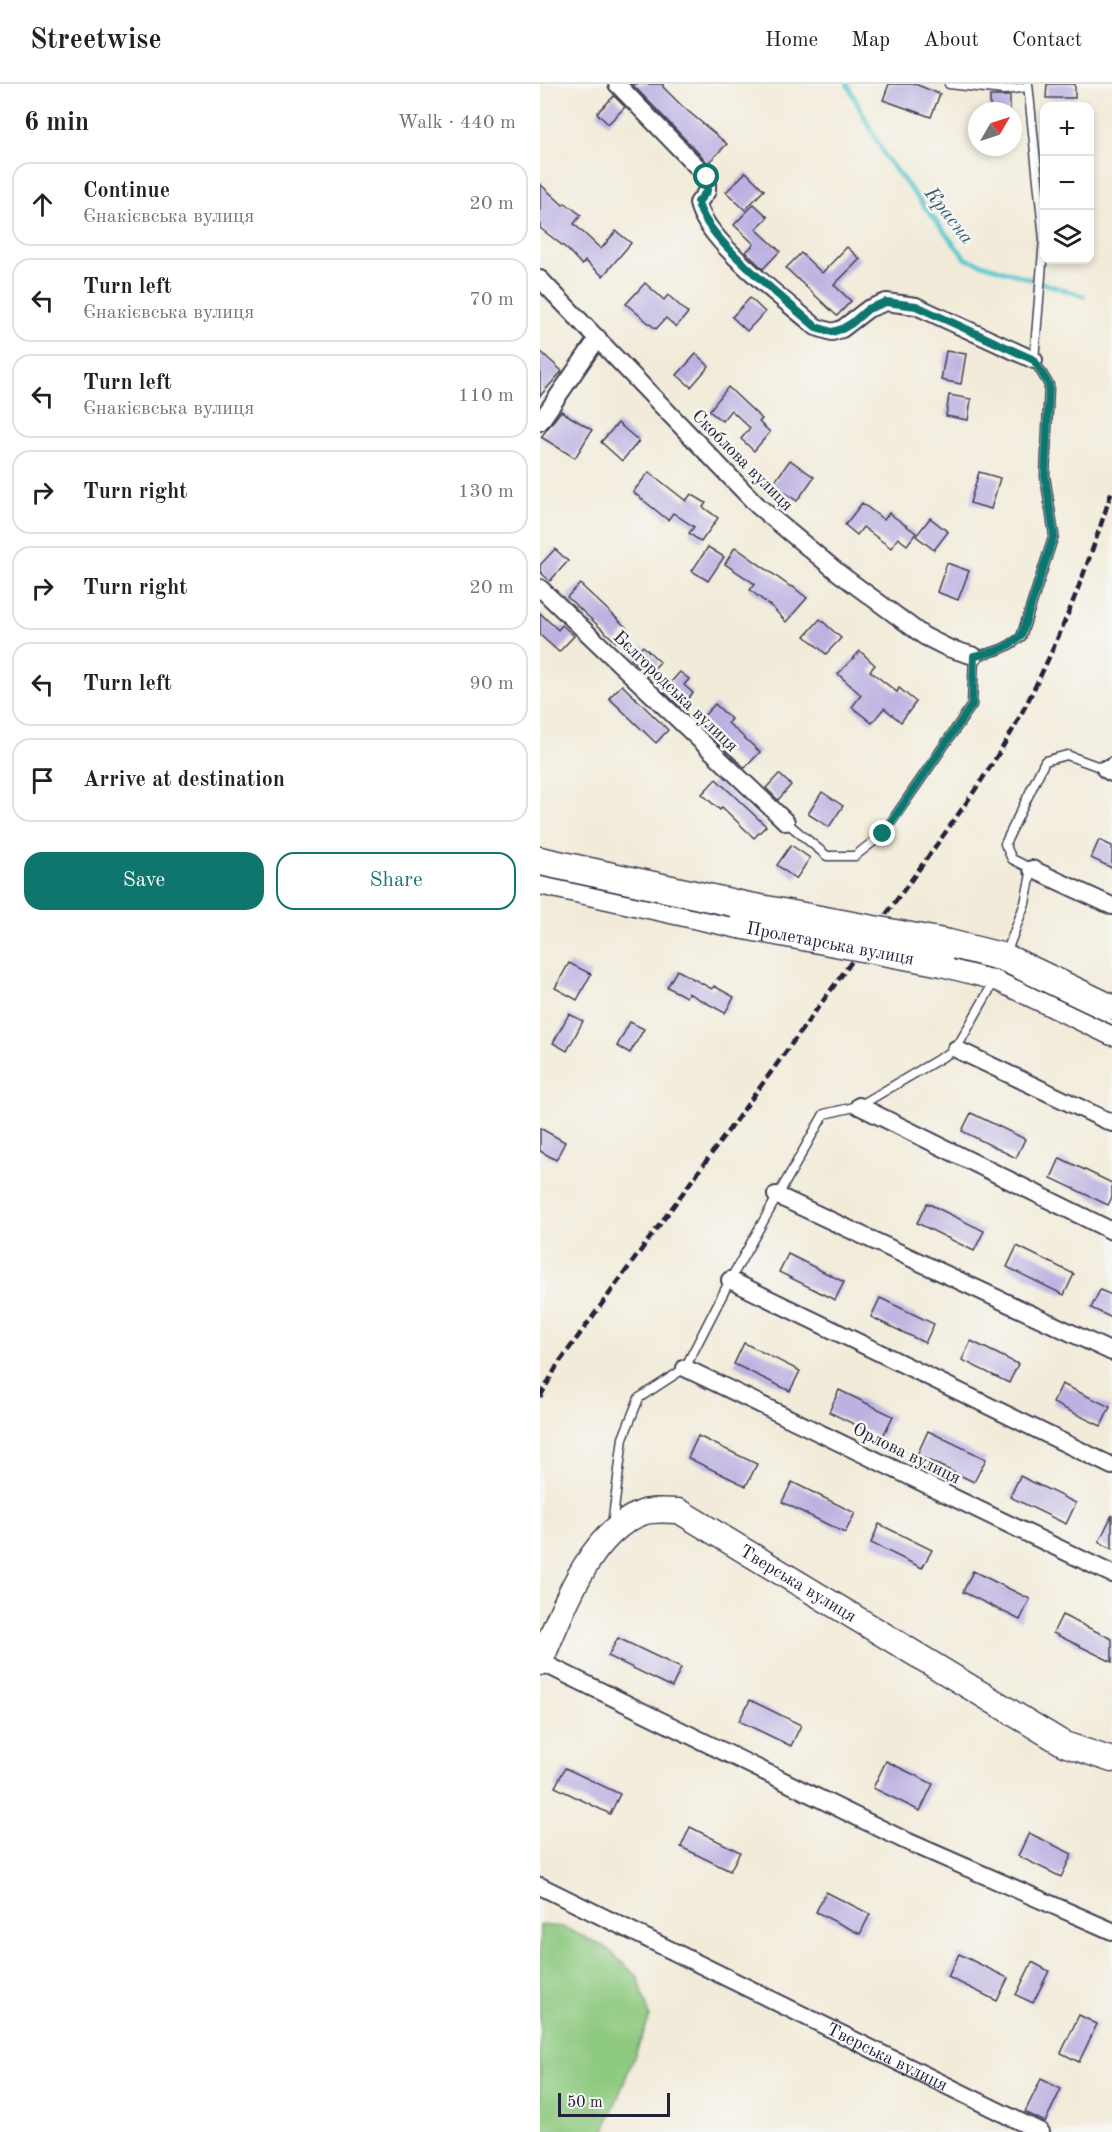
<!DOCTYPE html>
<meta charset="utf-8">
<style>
:root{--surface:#fff;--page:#f2f2f2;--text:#202124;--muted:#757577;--line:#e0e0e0;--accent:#0f766e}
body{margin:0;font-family:"Old Standard TT",serif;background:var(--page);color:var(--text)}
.controls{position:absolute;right:18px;top:18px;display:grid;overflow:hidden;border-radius:12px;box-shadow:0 3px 9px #0003}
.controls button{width:54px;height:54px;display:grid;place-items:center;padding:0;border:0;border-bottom:2px solid var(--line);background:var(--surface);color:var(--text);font:30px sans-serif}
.compass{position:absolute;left:428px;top:18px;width:54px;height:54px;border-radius:50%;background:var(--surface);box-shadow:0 3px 9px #0003;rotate:51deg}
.scale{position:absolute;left:18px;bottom:15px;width:112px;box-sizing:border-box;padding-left:6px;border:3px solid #22223b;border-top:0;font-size:16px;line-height:21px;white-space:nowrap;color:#22223b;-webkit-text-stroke:4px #f6f6f2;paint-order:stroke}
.stop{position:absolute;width:18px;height:18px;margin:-14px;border:4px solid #0f766e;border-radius:50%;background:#fff}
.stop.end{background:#0f766e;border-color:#fff;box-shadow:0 2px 6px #0008}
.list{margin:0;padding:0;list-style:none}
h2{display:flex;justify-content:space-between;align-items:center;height:78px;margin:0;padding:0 24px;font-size:26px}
h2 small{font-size:20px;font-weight:400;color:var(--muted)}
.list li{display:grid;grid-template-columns:39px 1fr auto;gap:18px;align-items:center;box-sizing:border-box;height:84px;margin:0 12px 12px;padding:0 12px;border:2px solid var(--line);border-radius:18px}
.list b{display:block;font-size:22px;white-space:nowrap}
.list p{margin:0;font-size:20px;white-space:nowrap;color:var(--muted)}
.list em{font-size:20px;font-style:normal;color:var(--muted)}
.actions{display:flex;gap:12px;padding:18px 24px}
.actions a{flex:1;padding:14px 0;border:2px solid var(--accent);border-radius:18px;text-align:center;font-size:21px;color:var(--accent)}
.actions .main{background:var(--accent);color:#fff}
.icon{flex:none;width:33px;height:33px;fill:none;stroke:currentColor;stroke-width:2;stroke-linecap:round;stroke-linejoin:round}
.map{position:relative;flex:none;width:572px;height:2048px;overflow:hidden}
header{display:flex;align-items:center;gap:36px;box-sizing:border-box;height:84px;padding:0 30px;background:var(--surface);border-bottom:2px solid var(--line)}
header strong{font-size:28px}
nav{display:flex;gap:33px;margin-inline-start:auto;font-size:21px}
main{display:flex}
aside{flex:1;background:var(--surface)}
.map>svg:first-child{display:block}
</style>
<header>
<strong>Streetwise</strong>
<nav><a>Home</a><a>Map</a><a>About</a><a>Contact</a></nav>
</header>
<main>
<aside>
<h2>6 min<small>Walk · 440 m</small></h2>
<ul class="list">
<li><svg class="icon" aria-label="ahead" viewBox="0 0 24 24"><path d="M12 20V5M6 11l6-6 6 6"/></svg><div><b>Continue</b><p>Єнакієвська вулиця</p></div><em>20 m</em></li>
<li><svg class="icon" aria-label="left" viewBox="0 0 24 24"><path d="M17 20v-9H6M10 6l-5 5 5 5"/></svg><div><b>Turn left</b><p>Єнакієвська вулиця</p></div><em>70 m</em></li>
<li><svg class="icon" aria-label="left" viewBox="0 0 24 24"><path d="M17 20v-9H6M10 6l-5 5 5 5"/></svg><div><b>Turn left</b><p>Єнакієвська вулиця</p></div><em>110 m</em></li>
<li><svg class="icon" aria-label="right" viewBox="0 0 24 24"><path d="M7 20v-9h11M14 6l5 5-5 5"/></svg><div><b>Turn right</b></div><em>130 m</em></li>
<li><svg class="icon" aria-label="right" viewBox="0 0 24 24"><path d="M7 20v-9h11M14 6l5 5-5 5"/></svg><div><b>Turn right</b></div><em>20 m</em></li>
<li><svg class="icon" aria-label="left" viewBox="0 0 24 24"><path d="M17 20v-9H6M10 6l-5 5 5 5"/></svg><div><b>Turn left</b></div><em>90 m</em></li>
<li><svg class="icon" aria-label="arrive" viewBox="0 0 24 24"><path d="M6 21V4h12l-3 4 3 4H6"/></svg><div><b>Arrive at destination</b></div></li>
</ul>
<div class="actions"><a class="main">Save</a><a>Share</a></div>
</aside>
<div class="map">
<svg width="572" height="2048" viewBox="0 0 572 2048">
<rect width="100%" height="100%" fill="#f6f6f2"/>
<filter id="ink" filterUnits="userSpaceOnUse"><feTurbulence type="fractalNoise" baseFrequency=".0167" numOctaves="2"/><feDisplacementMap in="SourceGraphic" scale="12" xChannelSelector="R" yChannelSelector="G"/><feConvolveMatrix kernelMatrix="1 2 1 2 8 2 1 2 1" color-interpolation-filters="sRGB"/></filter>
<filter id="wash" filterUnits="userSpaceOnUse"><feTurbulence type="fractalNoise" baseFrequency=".008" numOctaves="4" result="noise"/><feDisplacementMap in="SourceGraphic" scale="24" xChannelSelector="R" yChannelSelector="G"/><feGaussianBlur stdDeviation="1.35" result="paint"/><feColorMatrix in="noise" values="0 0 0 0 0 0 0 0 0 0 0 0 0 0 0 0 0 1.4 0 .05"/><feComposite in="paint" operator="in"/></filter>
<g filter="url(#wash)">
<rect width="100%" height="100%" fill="#f2ebd9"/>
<polygon fill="#8dc97f" stroke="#58765d" stroke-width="1.5" points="0,1841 23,1843 65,1863 98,1893 110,1933 64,2048 0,2048"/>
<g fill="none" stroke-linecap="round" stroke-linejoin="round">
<polyline stroke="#5ac7cf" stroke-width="4.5" points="307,0 346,74 426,175 544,212"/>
</g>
<g id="blocks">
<g fill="#bcb1e1">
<polygon points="92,0 123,0 123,3 142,22 187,60 168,79"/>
<polygon points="349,0 375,0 400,10 391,33 343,16"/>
<polygon points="507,0 535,0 535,14 506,14"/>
<polygon points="74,12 85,23 68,40 57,29"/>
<rect x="450" y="12" width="20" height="15"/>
<polygon points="206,88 224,106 205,126 186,108"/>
<polygon points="0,100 23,121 25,119 41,131 34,140 61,165 76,147 91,159 63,192 45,177 42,181 27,165 0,144"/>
<polygon points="214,120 228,133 216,145 240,167 223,185 206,168 214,160 194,141"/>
<polygon points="307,163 320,175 294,201 311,217 297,232 246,184 261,169 282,189"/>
<polygon points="105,199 124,216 128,211 148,229 136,243 126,234 116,245 86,220"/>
<polygon points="210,214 225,228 207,247 192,233"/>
<polygon points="0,267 22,287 0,312"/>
<polygon points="406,267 426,270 421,300 401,296"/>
<polygon points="156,270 169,282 151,303 137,291"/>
<polygon points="188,303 222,335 219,338 230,348 214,367 201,355 210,344 191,326 182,337 169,327"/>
<polygon points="409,311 431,315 428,336 406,332"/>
<polygon points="21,327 52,346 35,374 1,353"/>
<polygon points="78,339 99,357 82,377 61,358"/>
<polygon points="250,376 274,393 257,417 233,400"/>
<polygon points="109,388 146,417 151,410 166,419 163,423 178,434 161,458 149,449 154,443 133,429 128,436 93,408"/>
<polygon points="439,388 460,394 451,425 430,419"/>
<polygon points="322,419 344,436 349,429 376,449 367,461 358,454 351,464 323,443 317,451 305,441"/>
<polygon points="390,434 408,448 394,466 376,452"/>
<polygon points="168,463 184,473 168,497 152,487"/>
<polygon points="195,463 251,503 252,502 267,514 246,538 233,524 210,506 215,500 185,480"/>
<polygon points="15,465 28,477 10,497 0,488 0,481"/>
<polygon points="407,479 429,487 418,516 397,508"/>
<polygon points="40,500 88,545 76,558 27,513"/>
<polygon points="0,529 18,546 22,541 34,552 19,568 0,551"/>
<polygon points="280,535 301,554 286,570 265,552"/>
<polygon points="103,562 120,578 108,591 91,575"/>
<polygon points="320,567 335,581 330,587 357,608 359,604 376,618 361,638 344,624 332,639 312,623 321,611 298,590"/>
<polygon points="140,588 149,595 144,601 153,609 140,623 123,607"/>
<polygon points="82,601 128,646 116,659 69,614"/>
<polygon points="175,620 191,635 188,639 220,668 205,684 157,639"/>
<polygon points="239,690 251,701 238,716 226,704"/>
<polygon points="176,695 226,742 214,754 182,723 180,726 162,710"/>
<polygon points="282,708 303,722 289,743 268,730"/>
<polygon points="559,756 572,762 572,784 551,774"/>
<polygon points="251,761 270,774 256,795 237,781"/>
<polygon points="29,879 51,890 37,916 15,904"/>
<polygon points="137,886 172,905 174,902 194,913 185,929 148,909 146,913 127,903"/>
<polygon points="29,930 43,937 27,967 13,959"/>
<polygon points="90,938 104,945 90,969 77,962"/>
<polygon points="431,1029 485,1055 476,1074 422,1047"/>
<polygon points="0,1044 25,1058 16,1076 0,1067"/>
<polygon points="520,1074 572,1099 572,1113 568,1121 511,1094"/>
<polygon points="387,1119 444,1147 434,1167 377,1139"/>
<polygon points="477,1162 534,1190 524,1211 467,1183"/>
<polygon points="248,1170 304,1198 295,1216 239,1188"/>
<polygon points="560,1206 572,1211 572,1234 551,1224"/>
<polygon points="340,1214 394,1240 385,1259 331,1233"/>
<polygon points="431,1257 478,1280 469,1299 422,1276"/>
<polygon points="204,1259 260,1287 250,1307 194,1280"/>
<polygon points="522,1300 570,1323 561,1342 513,1319"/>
<polygon points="299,1306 353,1332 342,1354 289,1328"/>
<polygon points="388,1347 446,1375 434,1398 377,1371"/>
<polygon points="158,1352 217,1380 206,1402 148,1374"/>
<polygon points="480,1392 536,1419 526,1440 470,1413"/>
<polygon points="252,1398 315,1429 305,1449 242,1418"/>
<polygon points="572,1431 572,1465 559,1458"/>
<polygon points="339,1440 392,1466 382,1484 331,1459"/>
<polygon points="433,1487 490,1515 480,1536 423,1508"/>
<polygon points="522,1531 572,1555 572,1578 513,1549"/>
<polygon points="78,1554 141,1584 132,1603 68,1572"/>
<polygon points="210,1616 261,1641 251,1662 199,1637"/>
<polygon points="346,1677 393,1700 380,1727 333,1704"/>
<polygon points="25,1684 80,1710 70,1730 15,1703"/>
<polygon points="150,1743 200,1768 190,1787 141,1763"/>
<polygon points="489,1749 532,1770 521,1793 478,1772"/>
<polygon points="286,1808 330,1830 320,1850 276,1828"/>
<polygon points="419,1870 468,1894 457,1917 408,1893"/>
<polygon points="492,1878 509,1887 493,1919 476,1911"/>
<polygon points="539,1931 557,1940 539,1978 521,1969"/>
<polygon points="501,1995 521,2005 505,2038 485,2028"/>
</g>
</g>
</g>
<g filter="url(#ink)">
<use href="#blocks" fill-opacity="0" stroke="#414053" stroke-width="1.5"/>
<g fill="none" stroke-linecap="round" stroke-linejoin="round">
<g stroke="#414053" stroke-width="11">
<g id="service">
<polyline points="409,0 464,6 488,3"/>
<path d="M246,738L287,772H315L343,750L432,621L434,572C453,569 466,565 481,553L514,451L505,392L509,301L494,276L504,155L488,0"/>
<polyline points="466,870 485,819 492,785 472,775 465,760 505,677 527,671 565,685 572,677"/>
<polyline points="72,1442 83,1354 99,1314 145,1284 190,1196 284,1030 319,1022 416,965 455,896"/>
</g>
</g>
<g stroke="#414053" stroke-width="20">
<g id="minor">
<path d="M77,0L167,93V107L158,119C164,156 246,217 276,243L292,248L302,245L328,225L346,218L376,222L494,276"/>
<polyline points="0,195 218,422 300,490 384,552 408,564 434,572"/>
<polyline points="0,338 58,254"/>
<polyline points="0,504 246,738"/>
<polyline points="565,685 572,689"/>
<polyline points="492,785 572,822"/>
<polyline points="416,965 572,1039"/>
<polyline points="319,1022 572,1147"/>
<polyline points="236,1111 572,1268"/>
<polyline points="190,1196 572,1382"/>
<polyline points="145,1284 572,1490"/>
<polyline points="1,1578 364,1756 572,1847"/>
<path id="s1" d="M0,1802L501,2048"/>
</g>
</g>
<g stroke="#414053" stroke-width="27">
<g id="secondary">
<polyline points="0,775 204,820"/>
<polyline points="0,798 199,842"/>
<polyline points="409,858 465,872 572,923"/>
<polyline points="402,880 457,894 572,949"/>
<path id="s2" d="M0,1579C21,1530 48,1449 102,1429C112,1425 128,1427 139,1427L524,1660L572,1676"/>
</g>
</g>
<use href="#service" stroke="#fff" stroke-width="8"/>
<use href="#minor" stroke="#fff" stroke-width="16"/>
<use href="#secondary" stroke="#fff" stroke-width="24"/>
<polyline stroke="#22223b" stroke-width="1.5" points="0,792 201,835 404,873 459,887 572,941"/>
<path stroke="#22223b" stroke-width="4.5" stroke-dasharray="9 4.5" stroke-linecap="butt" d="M0,1313L18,1280L377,788C410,742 444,696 472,647C514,571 546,490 572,406"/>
<g stroke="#414053" stroke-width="27" stroke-linecap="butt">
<g id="secondary-bridge">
<polyline points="204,820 409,858"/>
<path id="s3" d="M199,842L402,880"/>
</g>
</g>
<use href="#secondary-bridge" stroke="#fff" stroke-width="24"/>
</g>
</g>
<g fill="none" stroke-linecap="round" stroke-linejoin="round" filter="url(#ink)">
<path stroke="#0f766e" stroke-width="8" d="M167,93V107L158,118C164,154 247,217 276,243L292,248L302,245L312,239L328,225L346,218L376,222L494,276L509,301L505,392L514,451L481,552C466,565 453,569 434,572L432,621L343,750"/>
</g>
<g text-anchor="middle" stroke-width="5" stroke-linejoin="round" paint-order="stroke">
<g font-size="18" fill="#22223b" stroke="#f6f6f2">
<text transform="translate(203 376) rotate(45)" y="6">Скоблова вулиця</text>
<text transform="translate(136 607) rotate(44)" y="6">Бєлгородська вулиця</text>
<text dy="6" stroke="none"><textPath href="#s3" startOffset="93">Пролетарська вулиця</textPath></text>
<text transform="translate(367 1369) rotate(26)" y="6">Орлова вулиця</text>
<text dy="6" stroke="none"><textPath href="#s2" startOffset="363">Тверська вулиця</textPath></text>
<text dy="6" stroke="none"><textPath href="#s1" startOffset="387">Тверська вулиця</textPath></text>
</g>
<g font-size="20" font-style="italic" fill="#365c6f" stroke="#f6f6f2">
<text transform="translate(410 131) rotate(52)" y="7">Красна</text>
</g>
</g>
</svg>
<div class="controls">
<button>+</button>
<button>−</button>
<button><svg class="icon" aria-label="layers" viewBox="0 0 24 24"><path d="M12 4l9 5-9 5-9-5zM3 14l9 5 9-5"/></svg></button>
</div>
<svg class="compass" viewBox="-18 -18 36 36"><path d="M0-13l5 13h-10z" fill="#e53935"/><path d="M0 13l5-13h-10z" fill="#757577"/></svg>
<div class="scale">50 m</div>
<div class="stop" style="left:167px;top:93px"></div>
<div class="stop end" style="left:343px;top:750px"></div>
</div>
</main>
